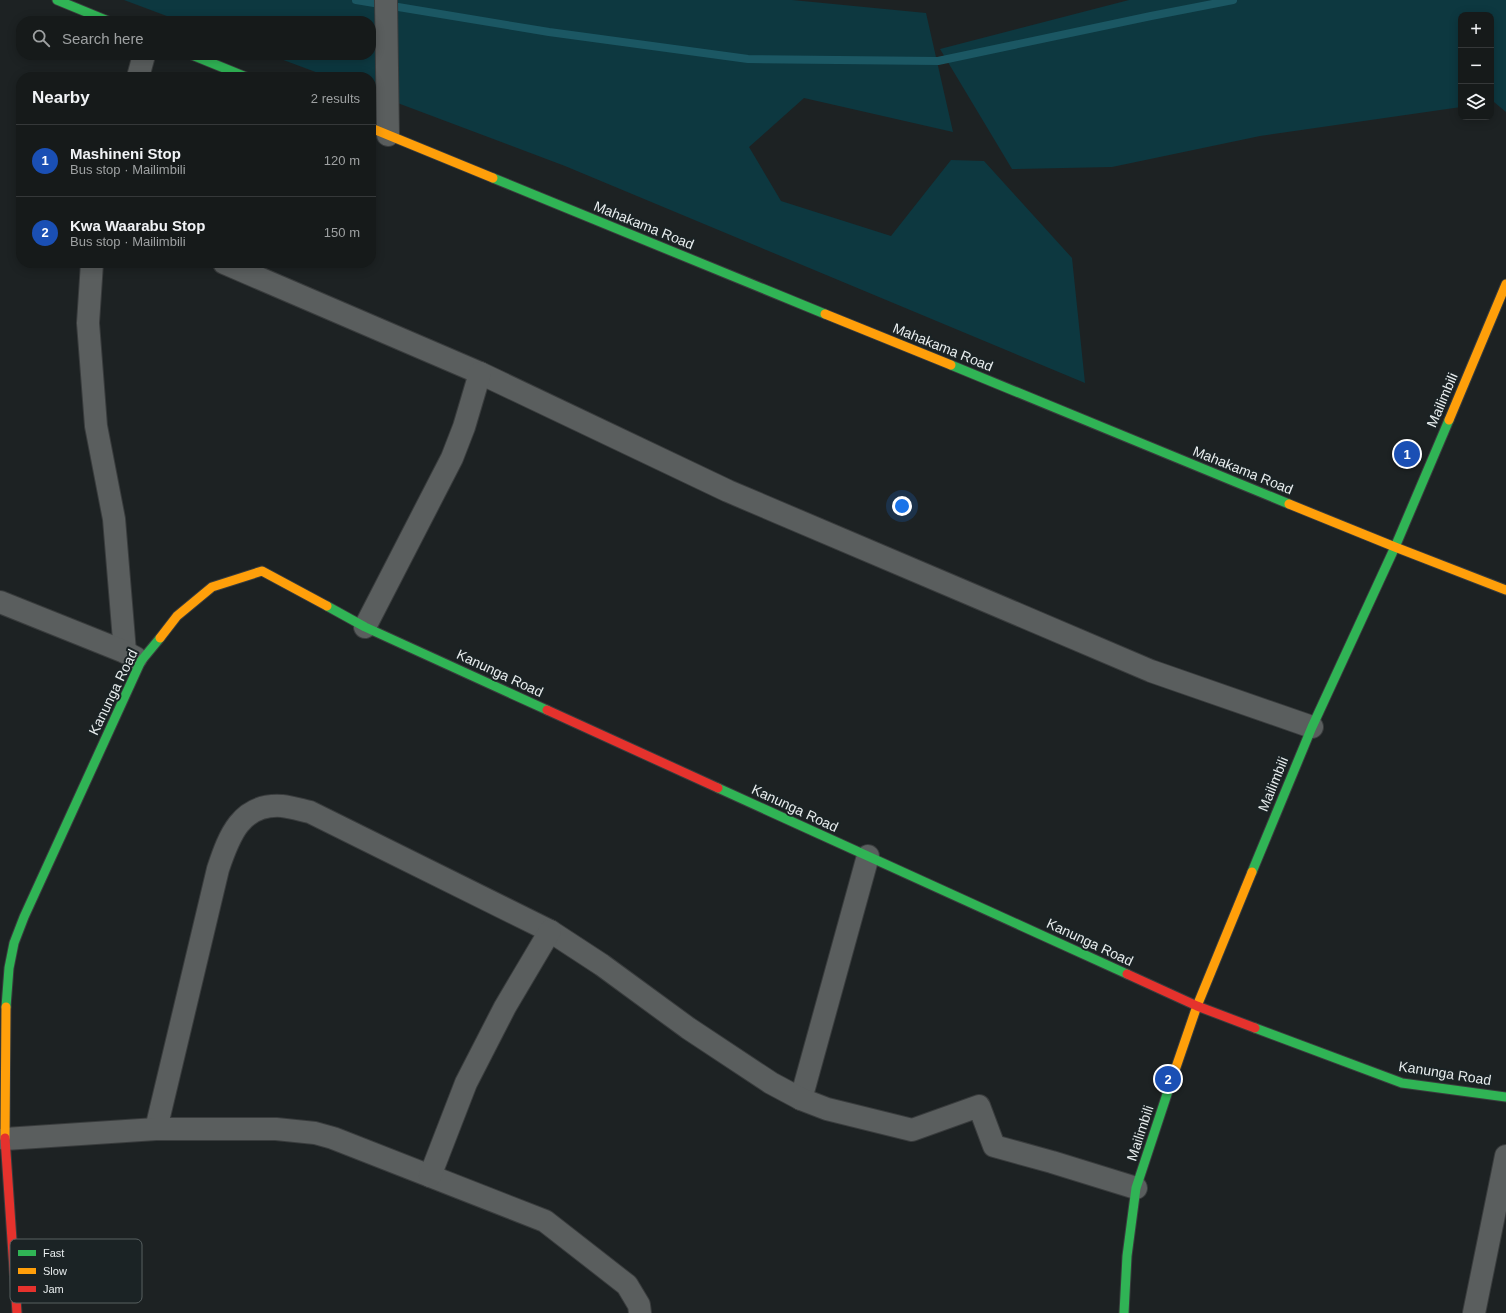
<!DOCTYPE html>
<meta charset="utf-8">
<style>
:root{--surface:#161a1a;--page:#1f2323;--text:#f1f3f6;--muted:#9ea1a2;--line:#353839;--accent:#a1a6a7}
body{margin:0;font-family:Helvetica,sans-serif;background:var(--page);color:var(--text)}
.controls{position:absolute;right:12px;top:12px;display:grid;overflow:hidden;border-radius:8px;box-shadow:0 2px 10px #0003}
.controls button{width:36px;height:36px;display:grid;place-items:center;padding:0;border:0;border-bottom:1px solid var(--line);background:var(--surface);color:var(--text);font:20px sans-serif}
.you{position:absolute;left:902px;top:506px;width:14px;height:14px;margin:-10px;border:3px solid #fff;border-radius:50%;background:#1a73e8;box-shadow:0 0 0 6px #1a73e833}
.badge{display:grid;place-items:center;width:26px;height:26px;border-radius:50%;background:var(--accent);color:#fff;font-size:13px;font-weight:700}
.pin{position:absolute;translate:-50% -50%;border:2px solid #fff;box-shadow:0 1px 4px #0006}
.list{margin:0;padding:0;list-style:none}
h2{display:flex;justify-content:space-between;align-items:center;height:52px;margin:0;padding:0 16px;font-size:17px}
h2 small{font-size:13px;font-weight:400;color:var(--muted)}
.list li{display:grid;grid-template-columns:26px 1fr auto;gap:12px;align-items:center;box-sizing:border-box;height:72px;padding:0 16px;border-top:1px solid var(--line)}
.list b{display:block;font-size:15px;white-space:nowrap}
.list p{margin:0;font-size:13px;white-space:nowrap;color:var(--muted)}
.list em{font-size:13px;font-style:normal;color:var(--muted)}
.icon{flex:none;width:22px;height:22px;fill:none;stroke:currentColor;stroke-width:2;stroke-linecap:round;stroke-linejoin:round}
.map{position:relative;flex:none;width:1506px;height:1313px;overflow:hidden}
.search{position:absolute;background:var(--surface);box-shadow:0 2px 10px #0003;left:16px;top:16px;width:360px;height:44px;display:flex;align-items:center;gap:10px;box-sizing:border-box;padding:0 14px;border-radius:16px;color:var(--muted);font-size:15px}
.panel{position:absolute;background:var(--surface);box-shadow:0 2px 10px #0003;left:16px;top:72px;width:360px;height:196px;border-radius:16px}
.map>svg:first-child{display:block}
</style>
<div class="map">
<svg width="1506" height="1313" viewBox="0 0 1506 1313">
<rect width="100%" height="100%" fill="#1d2223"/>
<g fill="#0d3840">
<polygon points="124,0 792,0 926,13 953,132 804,98 749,147 781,201 891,236 951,160 984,161 1072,258 1085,383 565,166 371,93 371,77 329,77 270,55 371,55 371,21 180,21"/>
<polygon points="1129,0 1506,0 1506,112 1494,102 1491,102 1491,15 1461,15 1461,107 1260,136 1112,167 1012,169 940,49"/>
</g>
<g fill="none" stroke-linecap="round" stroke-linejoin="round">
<polyline stroke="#1b5763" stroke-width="8" points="356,0 549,32 748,59 938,61 1151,16 1233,0"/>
<g stroke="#393c3d" stroke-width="24">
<g id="street">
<polyline points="386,0 388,135"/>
<polyline points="138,77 144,55"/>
<polyline points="92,263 88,323 96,426 114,519 125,652"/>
<polyline points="224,263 480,373 728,491 1151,671 1312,727"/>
<polyline points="0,602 125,652 136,658"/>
<polyline points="365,627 452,458 464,427 480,373"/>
<polyline points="801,1099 868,856"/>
<path d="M156,1129L218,869C229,836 241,803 282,806C291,807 301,810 310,812L550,931L602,965L688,1028L771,1083L801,1099L827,1109L912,1130L979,1106L994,1146L1052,1162L1136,1188"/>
<polyline points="5,1139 156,1129 276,1129 315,1133 333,1138 545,1221 627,1285 639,1305 640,1313"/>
<polyline points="430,1176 466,1083 505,1007 550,931"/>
<polyline points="1474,1313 1506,1156"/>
</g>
</g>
<g stroke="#393c3d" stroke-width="11">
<g id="fast">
<polyline points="57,0 108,21"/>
<polyline points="192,55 246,77"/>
<polyline points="493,178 825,314"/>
<polyline points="951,365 1289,504"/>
<polyline points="327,606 365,627 547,710"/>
<polyline points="718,788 1127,974"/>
<polyline points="1252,872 1312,727 1395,547 1449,420"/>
<polyline points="6,1007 9,968 14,943 24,917 141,661 160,638"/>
<polyline points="1255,1028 1402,1083 1506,1097"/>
<polyline points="1124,1313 1127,1256 1136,1188 1173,1076"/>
</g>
</g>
<g stroke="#393c3d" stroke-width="11">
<g id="slow">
<polyline points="371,128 493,178"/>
<polyline points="825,314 951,365"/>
<polyline points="1449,420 1506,284"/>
<polyline points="1289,504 1395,547 1506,590"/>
<polyline points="160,638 177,616 212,587 262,571 327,606"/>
<polyline points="1173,1076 1197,1006 1252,872"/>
<polyline points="5,1138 6,1007"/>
</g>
</g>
<g stroke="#393c3d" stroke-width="11">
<g id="jam">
<polyline points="547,710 718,788"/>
<polyline points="1127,974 1197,1006 1255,1028"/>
<polyline points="5,1138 17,1313"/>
</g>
</g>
<use href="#street" stroke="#5a5e5e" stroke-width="22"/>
<use href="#fast" stroke="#30b455" stroke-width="9"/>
<use href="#slow" stroke="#ff9f0a" stroke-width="9"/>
<use href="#jam" stroke="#e5322d" stroke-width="9"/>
</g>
<g text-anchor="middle" stroke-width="4" stroke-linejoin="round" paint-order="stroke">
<g font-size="14" fill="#e8edee" stroke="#1b2325">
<text transform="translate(644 225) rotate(22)" y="5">Mahakama Road</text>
<text transform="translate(943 347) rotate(22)" y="5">Mahakama Road</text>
<text transform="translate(1442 400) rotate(-67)" y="5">Mailimbili</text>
<text transform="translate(1243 470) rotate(22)" y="5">Mahakama Road</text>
<text transform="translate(500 673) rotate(25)" y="5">Kanunga Road</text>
<text transform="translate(113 692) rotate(-64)" y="5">Kanunga Road</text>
<text transform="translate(1273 784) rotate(-68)" y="5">Mailimbili</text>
<text transform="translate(795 808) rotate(25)" y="5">Kanunga Road</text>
<text transform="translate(1090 942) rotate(25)" y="5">Kanunga Road</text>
<text transform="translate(1445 1073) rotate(9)" y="5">Kanunga Road</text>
<text transform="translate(1140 1133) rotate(-72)" y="5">Mailimbili</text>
</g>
</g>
<rect x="10" y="1239" width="132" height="64" rx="6" fill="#1b2325" stroke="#586061" stroke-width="1"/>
<rect x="18" y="1250" width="18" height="6" fill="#30b455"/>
<rect x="18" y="1268" width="18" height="6" fill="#ff9f0a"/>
<rect x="18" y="1286" width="18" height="6" fill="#e5322d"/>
<g font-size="11" fill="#e8edee">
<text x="43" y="1257">Fast</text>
<text x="43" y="1275">Slow</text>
<text x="43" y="1293">Jam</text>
</g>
</svg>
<div class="controls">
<button>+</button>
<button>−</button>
<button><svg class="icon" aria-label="layers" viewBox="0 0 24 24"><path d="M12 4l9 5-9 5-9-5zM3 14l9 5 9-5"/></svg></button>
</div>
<div class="you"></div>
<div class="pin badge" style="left:1407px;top:454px;background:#1a4fb4">1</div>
<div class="pin badge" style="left:1168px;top:1079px;background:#1a4fb4">2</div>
<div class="search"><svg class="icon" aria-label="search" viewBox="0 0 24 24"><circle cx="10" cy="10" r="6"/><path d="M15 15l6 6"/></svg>Search here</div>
<section class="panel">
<h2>Nearby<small>2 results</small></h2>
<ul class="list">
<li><span class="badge" style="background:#1a4fb4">1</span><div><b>Mashineni Stop</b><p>Bus stop · Mailimbili</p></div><em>120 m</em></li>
<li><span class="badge" style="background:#1a4fb4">2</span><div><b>Kwa Waarabu Stop</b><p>Bus stop · Mailimbili</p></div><em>150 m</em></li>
</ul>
</section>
</div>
